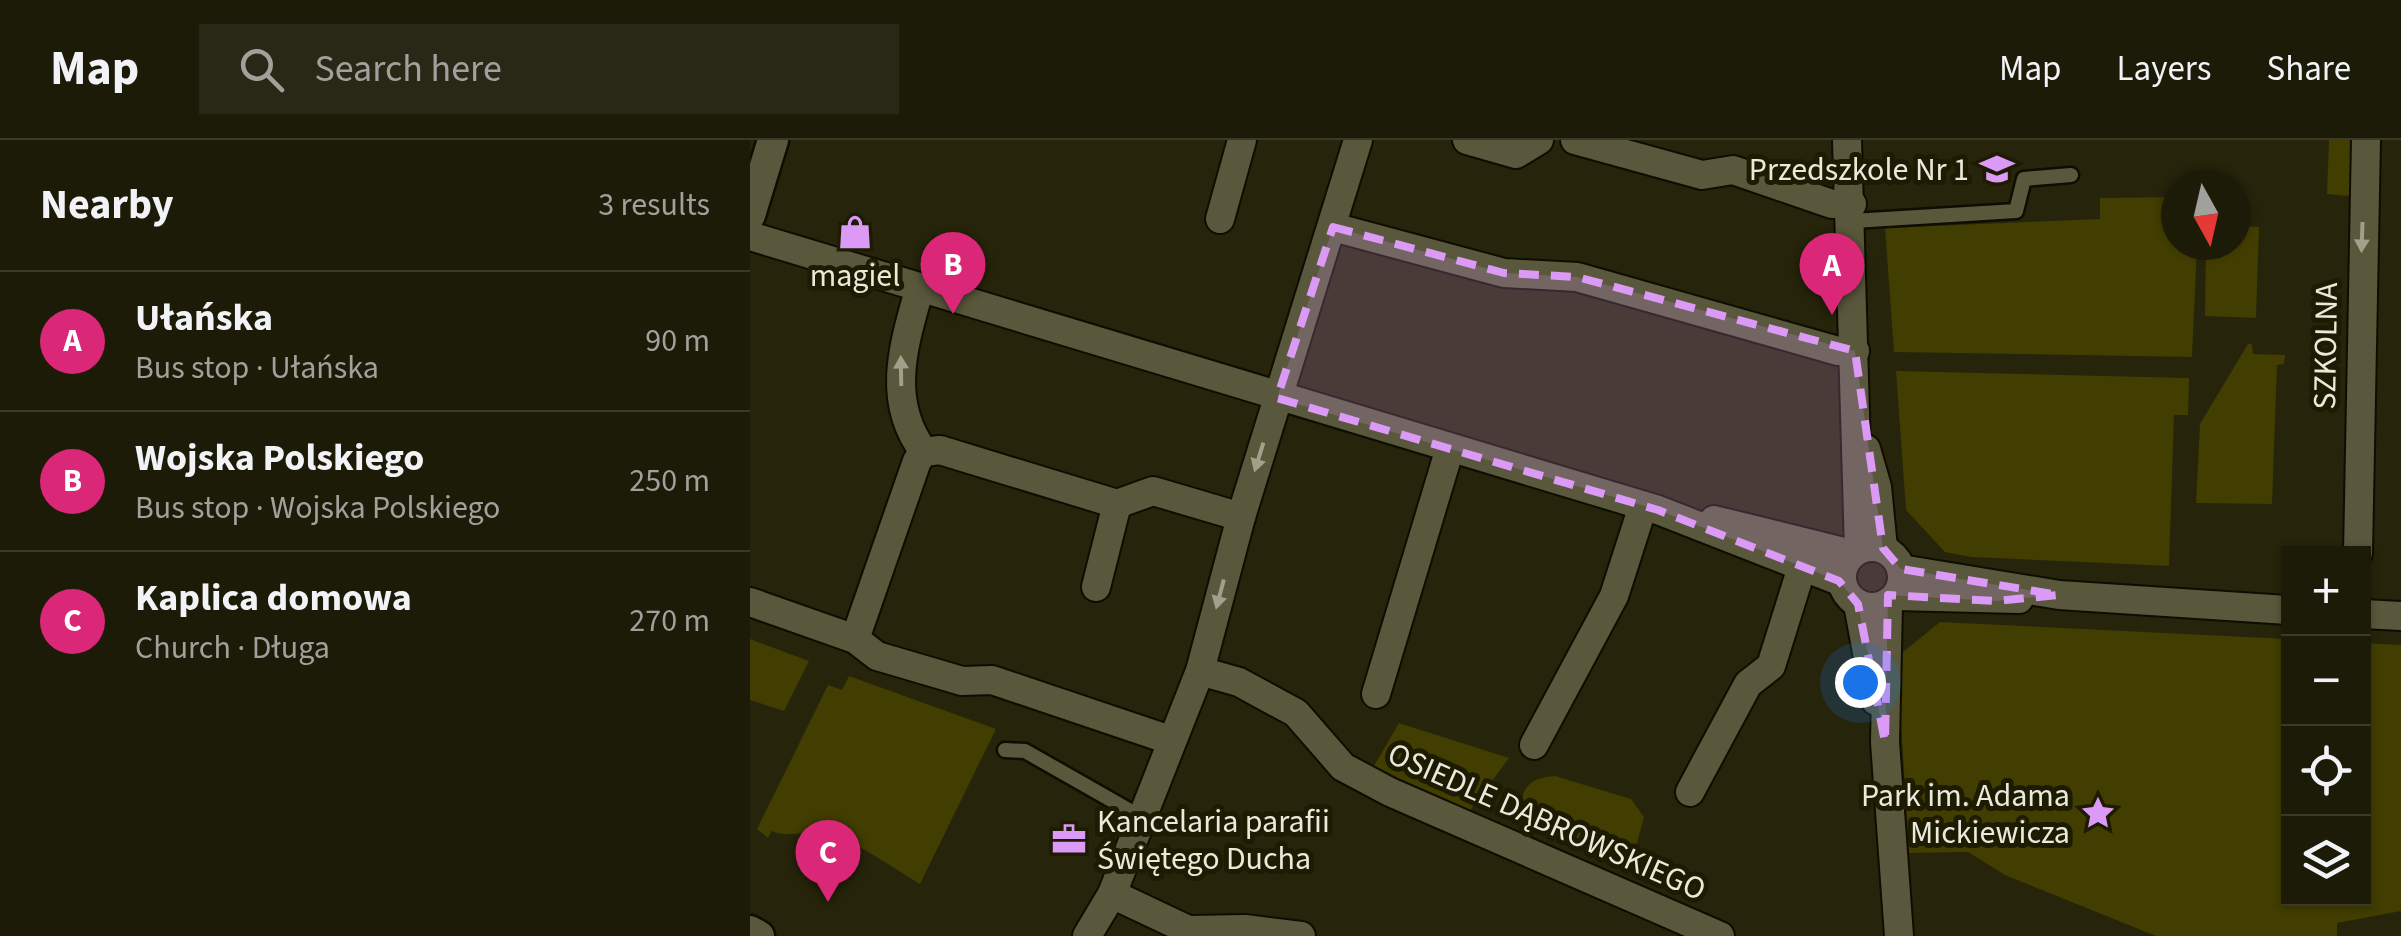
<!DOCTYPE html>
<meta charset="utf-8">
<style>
:root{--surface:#1c1b08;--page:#292816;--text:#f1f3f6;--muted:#a0a19c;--line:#3a3929;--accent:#db2777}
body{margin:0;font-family:"Source Sans 3",sans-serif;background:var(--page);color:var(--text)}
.controls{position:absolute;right:30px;bottom:30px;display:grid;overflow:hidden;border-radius:0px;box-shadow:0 2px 8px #0004}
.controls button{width:90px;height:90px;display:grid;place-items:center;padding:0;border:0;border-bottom:2px solid var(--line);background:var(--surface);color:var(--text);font:50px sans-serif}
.compass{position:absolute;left:1411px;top:30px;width:90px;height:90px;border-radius:50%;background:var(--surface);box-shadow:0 2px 8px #0004;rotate:172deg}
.you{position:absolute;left:1110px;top:542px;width:35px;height:35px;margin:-25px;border:8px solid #fff;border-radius:50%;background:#1a73e8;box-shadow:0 0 0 15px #1a73e833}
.badge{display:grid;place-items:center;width:65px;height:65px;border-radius:50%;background:var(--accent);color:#fff;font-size:32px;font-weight:700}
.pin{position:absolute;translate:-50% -82px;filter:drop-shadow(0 2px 5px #0008)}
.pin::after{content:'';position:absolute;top:52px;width:35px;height:30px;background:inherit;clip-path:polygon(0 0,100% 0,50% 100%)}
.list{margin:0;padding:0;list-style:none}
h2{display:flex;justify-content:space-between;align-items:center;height:130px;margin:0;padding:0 40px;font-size:42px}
h2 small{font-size:32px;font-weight:400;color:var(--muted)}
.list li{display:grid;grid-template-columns:65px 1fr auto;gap:30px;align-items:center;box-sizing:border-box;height:140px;padding:0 40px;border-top:2px solid var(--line)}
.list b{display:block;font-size:38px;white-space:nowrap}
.list p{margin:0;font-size:32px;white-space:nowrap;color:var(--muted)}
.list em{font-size:32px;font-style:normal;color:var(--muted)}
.icon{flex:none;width:55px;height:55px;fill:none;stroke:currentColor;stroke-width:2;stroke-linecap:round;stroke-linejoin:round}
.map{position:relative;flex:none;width:1651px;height:796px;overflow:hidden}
header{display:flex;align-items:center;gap:60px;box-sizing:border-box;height:140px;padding:0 50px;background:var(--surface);border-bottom:2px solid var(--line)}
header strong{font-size:48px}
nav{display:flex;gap:55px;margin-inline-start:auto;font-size:35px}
.search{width:700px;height:90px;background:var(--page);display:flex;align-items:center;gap:25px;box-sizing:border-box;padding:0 35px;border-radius:0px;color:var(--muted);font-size:38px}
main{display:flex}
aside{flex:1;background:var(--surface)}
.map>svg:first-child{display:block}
</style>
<header>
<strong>Map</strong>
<div class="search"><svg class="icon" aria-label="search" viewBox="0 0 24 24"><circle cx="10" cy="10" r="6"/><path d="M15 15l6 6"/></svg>Search here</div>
<nav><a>Map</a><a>Layers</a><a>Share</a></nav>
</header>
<main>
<aside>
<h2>Nearby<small>3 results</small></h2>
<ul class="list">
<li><span class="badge">A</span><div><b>Ułańska</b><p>Bus stop · Ułańska</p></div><em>90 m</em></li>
<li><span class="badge">B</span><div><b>Wojska Polskiego</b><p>Bus stop · Wojska Polskiego</p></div><em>250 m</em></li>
<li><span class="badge">C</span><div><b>Kaplica domowa</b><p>Church · Długa</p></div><em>270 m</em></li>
</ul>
</aside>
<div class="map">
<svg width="1651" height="796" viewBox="0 0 1651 796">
<rect width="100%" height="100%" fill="#26240a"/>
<g fill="#423d00">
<polygon points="1579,0 1604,0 1602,53 1598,56 1577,54"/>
<polygon points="1426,57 1426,105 1447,105 1442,217 1144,212 1135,88 1350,79 1350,58"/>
<polygon points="1486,86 1509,87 1506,178 1455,176 1456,105 1486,105"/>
<polygon points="1498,204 1502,204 1503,214 1535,215 1534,224 1527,225 1522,364 1446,363 1450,284"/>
<polygon points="1146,231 1439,238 1438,275 1424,275 1419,426 1221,417 1195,412 1156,370"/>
<polygon points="1190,482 1538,499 1538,758 1614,758 1614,503 1651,505 1651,771 1587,783 1587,796 1406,796 1255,735 1218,712 1159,713 1147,517"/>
<polygon points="0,499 59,521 34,571 0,560"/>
<path d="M99,536L246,589L170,744C143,728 115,707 85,696C63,686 39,700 22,691L18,698L7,689L78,545L92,550Z"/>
<polygon points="649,583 759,618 719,672 621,631"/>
<path d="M805,636L881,659L894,677L887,703L863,713C836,708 759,697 773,655C778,640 791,637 805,636Z"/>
</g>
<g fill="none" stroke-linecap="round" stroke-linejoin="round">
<g stroke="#0f0d00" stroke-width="19">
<g id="lane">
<polyline points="1103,81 1266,71 1274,39 1321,35"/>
<polyline points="255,610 275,611 391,677"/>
</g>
</g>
<g stroke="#0f0d00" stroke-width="32">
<g id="street">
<polyline points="717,0 766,14 789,0"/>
<polyline points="825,0 952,35 983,30 1082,64 1102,64"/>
<polyline points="1097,0 1109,410"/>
<polyline points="470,79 492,0"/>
<polyline points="583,87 754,133 827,137 1088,211 1105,211"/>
<polyline points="0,96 908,370 1092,442"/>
<path d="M170,147C154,204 135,260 174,312"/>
<polyline points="1116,309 1127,347 1133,408"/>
<polyline points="964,380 1102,414"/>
<circle cx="1122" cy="437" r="30"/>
<polyline points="1608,413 1616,0"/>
<polyline points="1151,429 1309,455 1538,470"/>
<polyline points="346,447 367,364"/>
<polyline points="1146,456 1269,459"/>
<polyline points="0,462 105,499 127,516 212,541 242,540 420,600"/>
<polyline points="1138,463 1135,602 1149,796"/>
<polyline points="1108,464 1126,561"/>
<polyline points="1614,474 1651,476"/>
<polyline points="105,499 167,321 174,312 190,310 367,364 403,351 491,377"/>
<polyline points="450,531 489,542 546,573 593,627 640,652 970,796"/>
<polyline points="626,554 700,308"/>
<polyline points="784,605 864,456 893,366"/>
<polyline points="940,652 998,544 1021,526 1052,427"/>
<polyline points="362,754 438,790 440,796"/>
<polyline points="438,790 495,789 551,796"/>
<polyline points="337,796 362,754 450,531 491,377 608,0"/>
</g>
</g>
<g stroke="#0f0d00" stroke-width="35">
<g id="secondary">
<polyline points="0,75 23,0"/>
<polyline points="0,791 9,796"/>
</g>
</g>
<use href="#lane" stroke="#59583c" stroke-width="14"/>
<use href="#street" stroke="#59583c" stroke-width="28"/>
<use href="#secondary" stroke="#59583c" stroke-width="30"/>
</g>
<defs><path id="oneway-solid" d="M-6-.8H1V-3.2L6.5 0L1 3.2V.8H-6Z" transform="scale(2.5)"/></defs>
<g fill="#a2a08b">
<use href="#oneway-solid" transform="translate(1612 97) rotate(92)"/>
<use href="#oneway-solid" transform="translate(151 231) rotate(-91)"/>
<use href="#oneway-solid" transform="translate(509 317) rotate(107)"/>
<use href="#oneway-solid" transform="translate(470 454) rotate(105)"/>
</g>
<path fill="#da9af6" fill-opacity="0.2" stroke="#da9af6" stroke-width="8" stroke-dasharray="20 12" stroke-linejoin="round" d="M583,87L754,133L827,137L1105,211L1133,408L1151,429L1309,455L1245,461L1138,455L1135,602L1108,464L1089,441L908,370L527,258Z"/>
<defs>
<g id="school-bare" transform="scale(2.7)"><path d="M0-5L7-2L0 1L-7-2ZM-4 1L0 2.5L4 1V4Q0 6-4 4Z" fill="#da9af6" stroke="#1d1b02" stroke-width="2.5" paint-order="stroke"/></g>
<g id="shop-bare" transform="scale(2.7)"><path d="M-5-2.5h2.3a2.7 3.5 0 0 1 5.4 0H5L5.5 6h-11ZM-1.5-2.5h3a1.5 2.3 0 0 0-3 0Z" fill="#da9af6" stroke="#1d1b02" stroke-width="2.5" paint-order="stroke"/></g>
<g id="sight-bare" transform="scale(2.7)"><path d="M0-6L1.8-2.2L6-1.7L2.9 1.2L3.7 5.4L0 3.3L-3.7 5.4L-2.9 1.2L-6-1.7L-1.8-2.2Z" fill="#da9af6" stroke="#1d1b02" stroke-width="2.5" paint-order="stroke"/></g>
<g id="office-bare" transform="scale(2.7)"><path d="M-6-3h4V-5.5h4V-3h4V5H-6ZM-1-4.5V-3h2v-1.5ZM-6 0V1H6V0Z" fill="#da9af6" stroke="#1d1b02" stroke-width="2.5" paint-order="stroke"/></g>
</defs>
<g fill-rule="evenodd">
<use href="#school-bare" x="1247" y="29"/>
<use href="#shop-bare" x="105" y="92"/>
<use href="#sight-bare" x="1348" y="673"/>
<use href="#office-bare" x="319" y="699"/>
</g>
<g text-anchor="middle" stroke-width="10" stroke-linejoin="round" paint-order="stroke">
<g font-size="32" fill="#eae9da" stroke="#1d1b02" text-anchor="end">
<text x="1219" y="40">Przedszkole Nr 1</text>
<text x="105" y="146" text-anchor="middle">magiel</text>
<text x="1320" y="666">Park im. Adama<tspan x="1320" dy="37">Mickiewicza</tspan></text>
<text x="347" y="692" text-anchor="start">Kancelaria parafii<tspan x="347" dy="37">Świętego Ducha</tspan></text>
</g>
<g font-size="32" fill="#eae9da" stroke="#1d1b02">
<text transform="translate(1575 206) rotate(-89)" y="11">SZKOLNA</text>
<text transform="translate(797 681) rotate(24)" y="11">OSIEDLE DĄBROWSKIEGO</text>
</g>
</g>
</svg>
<div class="controls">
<button>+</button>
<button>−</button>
<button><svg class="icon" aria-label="locate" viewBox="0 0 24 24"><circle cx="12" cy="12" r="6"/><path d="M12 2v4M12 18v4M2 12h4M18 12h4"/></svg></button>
<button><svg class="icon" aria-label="layers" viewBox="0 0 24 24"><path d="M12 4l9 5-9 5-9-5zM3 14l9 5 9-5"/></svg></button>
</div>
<svg class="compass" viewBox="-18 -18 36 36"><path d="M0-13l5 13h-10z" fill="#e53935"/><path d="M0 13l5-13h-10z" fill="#a0a19c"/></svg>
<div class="you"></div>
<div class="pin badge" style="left:1082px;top:175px">A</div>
<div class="pin badge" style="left:203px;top:174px">B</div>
<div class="pin badge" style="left:78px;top:762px">C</div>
</div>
</main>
